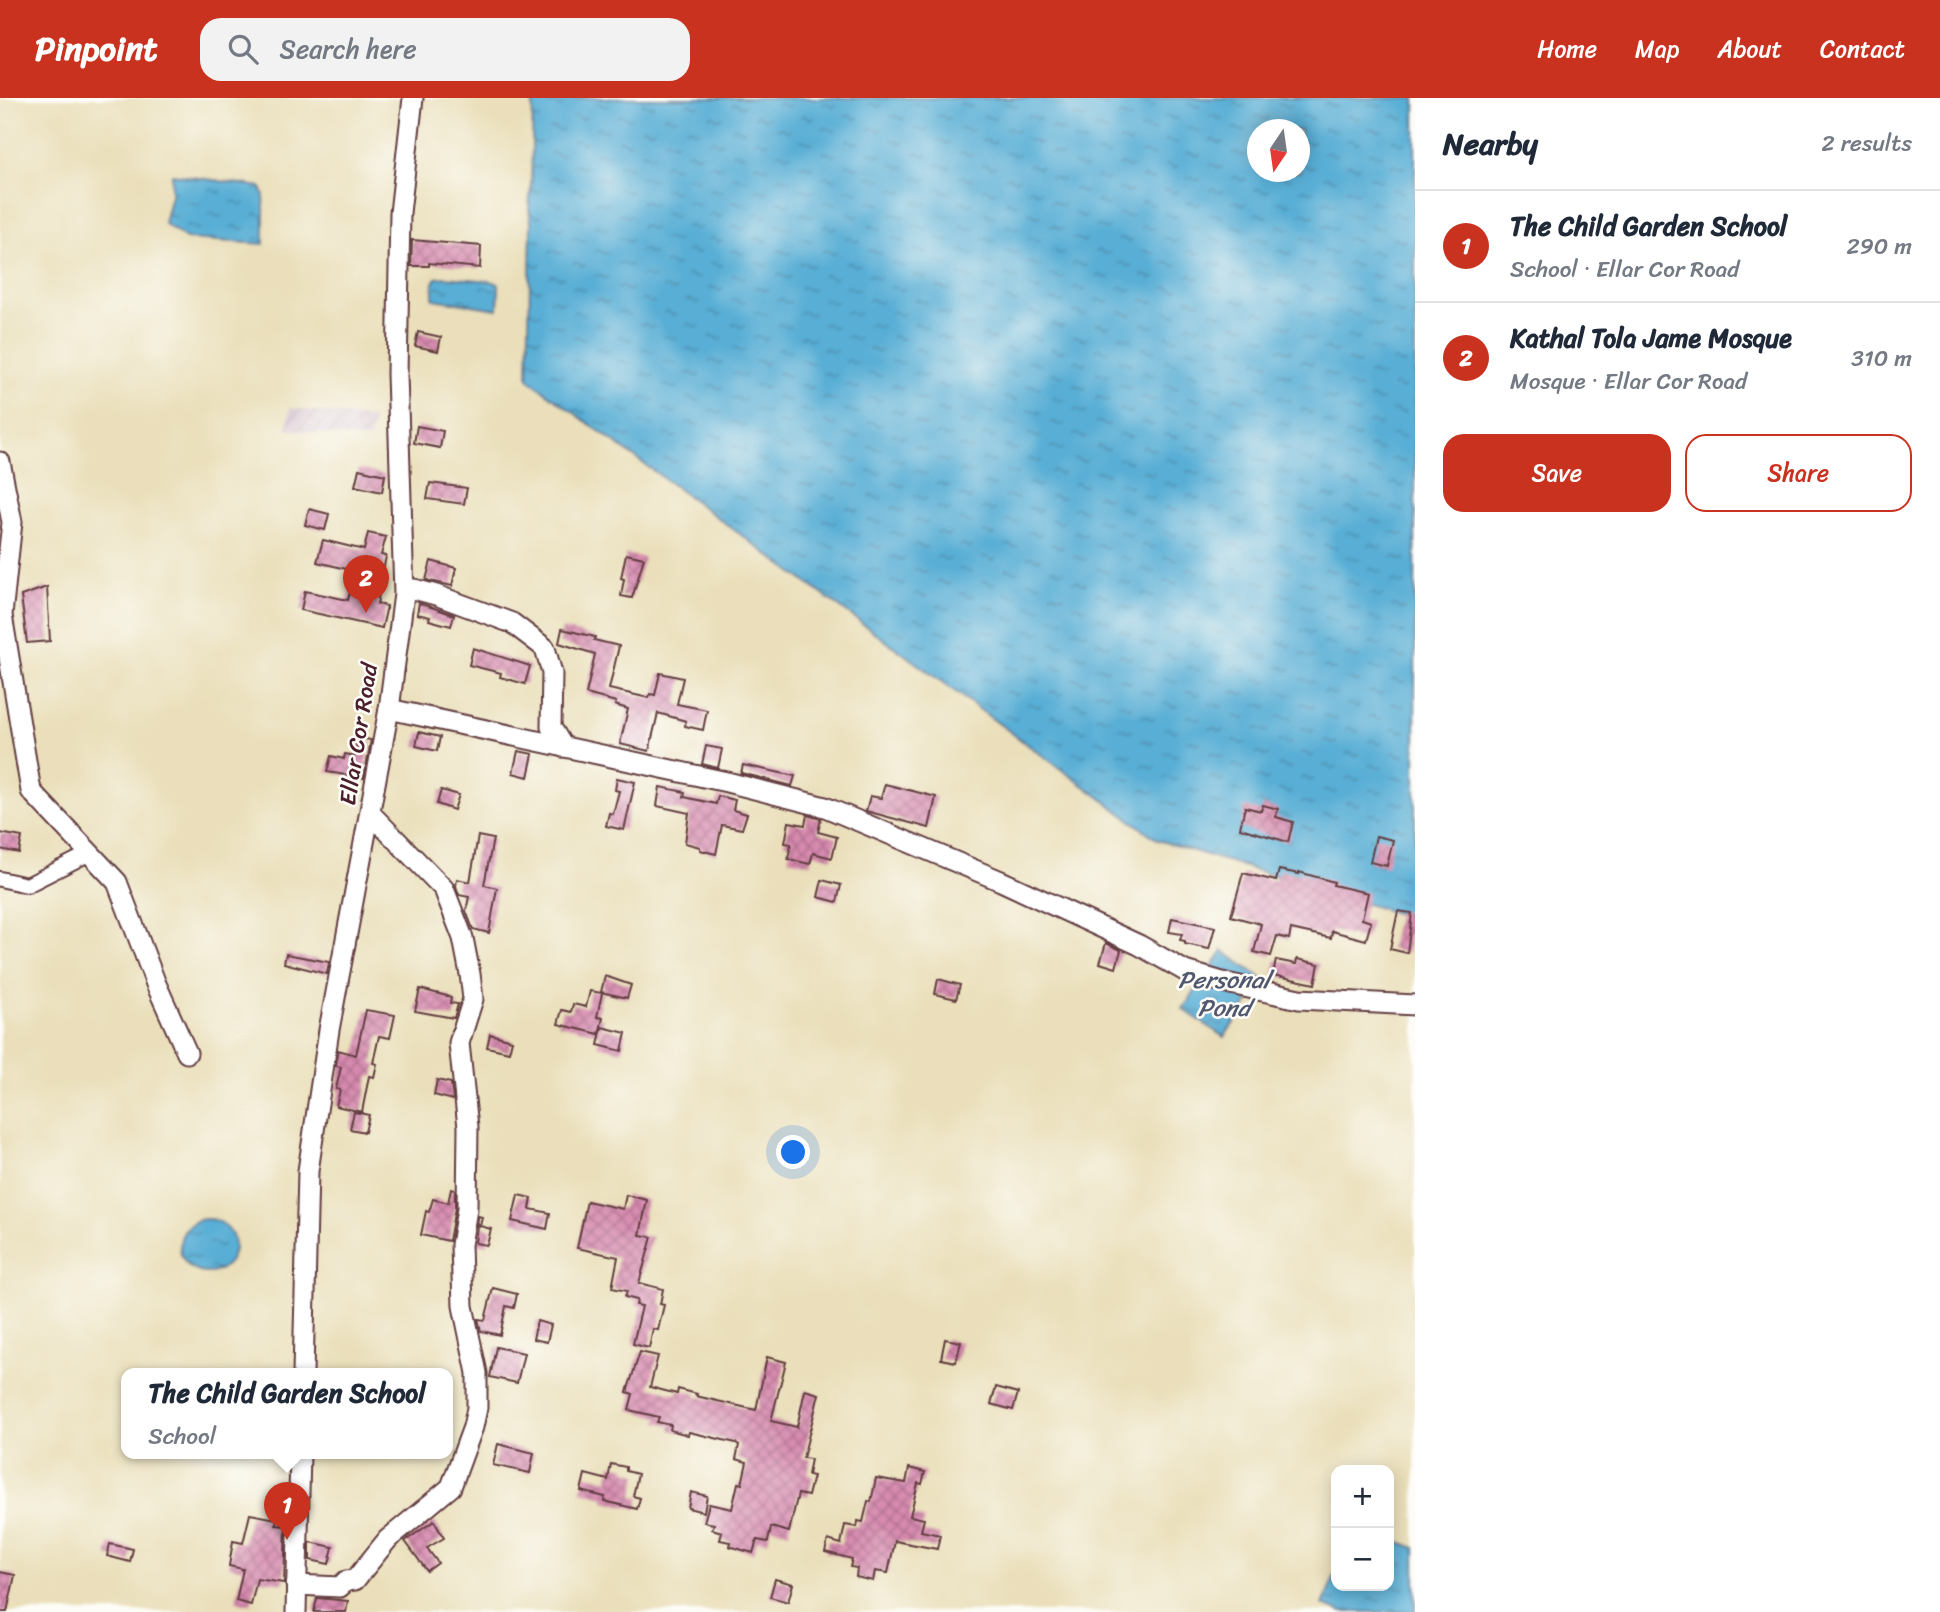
<!DOCTYPE html>
<meta charset="utf-8">
<style>
:root{--surface:#fff;--page:#f2f2f3;--text:#1f2937;--muted:#747a83;--line:#e0e1e3;--accent:#c8321e}
body{margin:0;font-family:Sriracha,sans-serif;background:var(--page);color:var(--text)}
.controls{position:absolute;right:21px;bottom:21px;display:grid;overflow:hidden;border-radius:14px;box-shadow:0 4px 18px #0003}
.controls button{width:63px;height:63px;display:grid;place-items:center;padding:0;border:0;border-bottom:2px solid var(--line);background:var(--surface);color:var(--text);font:35px sans-serif}
.compass{position:absolute;left:1247px;top:21px;width:63px;height:63px;border-radius:50%;background:var(--surface);box-shadow:0 4px 18px #0003;rotate:193deg}
.you{position:absolute;left:794px;top:1055px;width:24px;height:24px;margin:-18px;border:5px solid #fff;border-radius:50%;background:#1a73e8;box-shadow:0 0 0 10px #1a73e833}
.badge{display:grid;place-items:center;width:46px;height:46px;border-radius:50%;background:var(--accent);color:#fff;font-size:23px;font-weight:700}
.pin{position:absolute;translate:-50% -58px;filter:drop-shadow(0 2px 4px #0008)}
.pin::after{content:'';position:absolute;top:37px;width:24px;height:21px;background:inherit;clip-path:polygon(0 0,100% 0,50% 100%)}
.popup{position:absolute;left:121px;top:1270px;width:332px;height:91px;box-sizing:border-box;display:grid;place-content:center;border-radius:14px;background:var(--surface);filter:drop-shadow(0 2px 5px #0005);font-size:23px;white-space:nowrap;color:var(--muted)}
.popup b{font-size:26px;color:var(--text)}
.popup::after{content:'';position:absolute;left:50%;top:100%;margin-left:-14px;border:14px solid transparent;border-top-color:var(--surface)}
.list{margin:0;padding:0;list-style:none}
h2{display:flex;justify-content:space-between;align-items:center;height:91px;margin:0;padding:0 28px;font-size:30px}
h2 small{font-size:23px;font-weight:400;color:var(--muted)}
.list li{display:grid;grid-template-columns:46px 1fr auto;gap:21px;align-items:center;box-sizing:border-box;height:112px;padding:0 28px;border-top:2px solid var(--line)}
.list b{display:block;font-size:26px;white-space:nowrap}
.list p{margin:0;font-size:23px;white-space:nowrap;color:var(--muted)}
.list em{font-size:23px;font-style:normal;color:var(--muted)}
.actions{display:flex;gap:14px;padding:21px 28px}
.actions a{flex:1;padding:16px 0;border:2px solid var(--accent);border-radius:21px;text-align:center;font-size:24px;color:var(--accent)}
.actions .main{background:var(--accent);color:#fff}
.icon{flex:none;width:38px;height:38px;fill:none;stroke:currentColor;stroke-width:2;stroke-linecap:round;stroke-linejoin:round}
.map{position:relative;flex:none;width:1415px;height:1514px;overflow:hidden}
header{display:flex;align-items:center;gap:42px;box-sizing:border-box;height:98px;padding:0 35px;background:var(--accent);color:#fff}
header strong{font-size:33px}
nav{display:flex;gap:38px;margin-inline-start:auto;font-size:24px}
.search{width:490px;height:63px;background:var(--page);display:flex;align-items:center;gap:18px;box-sizing:border-box;padding:0 24px;border-radius:21px;color:var(--muted);font-size:26px}
main{display:flex}
aside{flex:1;background:var(--surface)}
.map>svg:first-child{display:block}
</style>
<header>
<strong>Pinpoint</strong>
<div class="search"><svg class="icon" aria-label="search" viewBox="0 0 24 24"><circle cx="10" cy="10" r="6"/><path d="M15 15l6 6"/></svg>Search here</div>
<nav><a>Home</a><a>Map</a><a>About</a><a>Contact</a></nav>
</header>
<main>
<div class="map">
<svg width="1415" height="1514" viewBox="0 0 1415 1514">
<defs>
<pattern id="industrial-furrows" width="10" height="10" patternUnits="userSpaceOnUse" patternTransform="scale(1.75)"><rect width="10" height="10" fill="#d1bdcb"/><path d="M-1 1l2-2M0 10L10 0M9 11l2-2" fill="none" stroke="#b5a2ae"/></pattern>
<pattern id="water-ripples" width="26" height="14" patternUnits="userSpaceOnUse" patternTransform="scale(1.75)"><rect width="26" height="14" fill="#59aed5"/><path d="M2 4q2-2 4 0t4 0M15 11q2-2 4 0t4 0" fill="none" stroke="#4c8dad"/></pattern>
<pattern id="building-cross-hatch" width="8" height="8" patternUnits="userSpaceOnUse" patternTransform="scale(1.75)"><rect width="8" height="8" fill="#d78aaf"/><path d="M0 0l8 8M0 8l8-8" fill="none" stroke="#b0708f"/></pattern>
</defs>
<rect width="100%" height="100%" fill="#fdfcf7"/>
<filter id="ink" filterUnits="userSpaceOnUse"><feTurbulence type="fractalNoise" baseFrequency=".0143" numOctaves="2"/><feDisplacementMap in="SourceGraphic" scale="14" xChannelSelector="R" yChannelSelector="G"/><feConvolveMatrix kernelMatrix="1 2 1 2 8 2 1 2 1" color-interpolation-filters="sRGB"/></filter>
<filter id="wash" filterUnits="userSpaceOnUse"><feTurbulence type="fractalNoise" baseFrequency=".00686" numOctaves="4" result="noise"/><feDisplacementMap in="SourceGraphic" scale="28" xChannelSelector="R" yChannelSelector="G"/><feGaussianBlur stdDeviation="1.57" result="paint"/><feColorMatrix in="noise" values="0 0 0 0 0 0 0 0 0 0 0 0 0 0 0 0 0 1.4 0 .05"/><feComposite in="paint" operator="in"/></filter>
<g filter="url(#wash)">
<rect width="100%" height="100%" fill="#eadfba"/>
<polygon fill="url(#industrial-furrows)" points="290,310 373,321 370,342 287,331"/>
<g fill="url(#water-ripples)" stroke="#526680" stroke-width="2" fill-rule="evenodd">
<path d="M533,0H1415V821L1158,742L528,281L531,123L529,111L531,89ZM1258,32H1300V74H1258Z"/>
<polygon points="172,76 261,89 264,98 264,146 186,141 164,125 171,97"/>
<polygon points="446,179 491,183 499,186 498,211 433,201 433,188 436,180"/>
<polygon points="1223,853 1264,882 1224,939 1183,911"/>
<circle cx="207" cy="1148" r="27"/>
<polygon points="1389,1440 1415,1450 1415,1514 1341,1514 1323,1507 1336,1474 1336,1488 1389,1488"/>
</g>
<g id="blocks">
<g fill="url(#building-cross-hatch)">
<polygon points="412,142 481,148 480,170 429,165 429,168 411,168"/>
<polygon points="418,234 441,239 438,253 415,248"/>
<polygon points="417,328 443,333 440,350 414,345"/>
<polygon points="359,371 385,377 382,394 355,388"/>
<polygon points="430,385 467,390 464,406 427,401"/>
<polygon points="309,411 329,416 325,432 305,427"/>
<polygon points="368,435 386,439 381,457 386,458 377,506 387,508 382,530 301,512 305,493 348,502 355,473 317,464 323,442 364,452"/>
<polygon points="626,456 644,460 632,500 621,498 624,481 621,480"/>
<polygon points="431,463 456,470 452,488 426,482"/>
<polygon points="47,489 50,543 27,545 21,498"/>
<polygon points="419,505 454,517 451,528 429,522 430,519 417,516"/>
<polygon points="562,531 595,539 594,542 619,548 609,591 649,600 650,596 655,597 660,575 683,580 677,606 707,612 703,632 685,628 686,623 658,615 649,653 620,646 628,611 615,607 616,604 586,596 595,556 559,545"/>
<polygon points="473,550 530,568 525,586 500,579 501,575 469,567"/>
<polygon points="419,634 440,639 437,653 416,648"/>
<polygon points="358,640 371,642 364,680 327,674 331,658 344,661 345,656 355,658"/>
<polygon points="706,648 722,651 718,670 702,666"/>
<polygon points="518,653 533,656 528,679 513,675"/>
<polygon points="743,667 795,678 792,688 741,675"/>
<polygon points="617,680 635,684 624,732 606,728 609,715 613,716 619,693 615,692"/>
<polygon points="885,686 936,699 929,730 866,713 870,698 881,700"/>
<polygon points="660,689 685,694 684,699 716,706 718,698 735,702 733,712 747,716 742,731 722,727 716,756 700,752 700,749 685,745 689,715 657,708"/>
<polygon points="441,692 459,697 454,712 437,706"/>
<polygon points="1263,707 1278,711 1276,719 1293,724 1288,744 1240,730 1245,709 1261,713"/>
<polygon points="807,717 821,721 818,734 837,739 832,760 813,755 810,766 788,761 791,746 785,745 789,724 805,727"/>
<polygon points="0,735 22,739 19,755 0,751"/>
<polygon points="478,738 493,741 484,787 497,790 489,835 473,831 466,813 469,799 459,797 456,788 457,781 470,784"/>
<polygon points="1376,738 1393,742 1387,768 1370,764"/>
<polygon points="1279,772 1299,776 1299,774 1334,784 1333,787 1368,795 1362,821 1371,824 1366,842 1332,833 1331,840 1291,831 1289,841 1277,838 1271,858 1254,854 1261,826 1231,818 1243,775 1276,783"/>
<polygon points="822,782 841,787 837,804 818,799"/>
<polygon points="1398,813 1412,815 1407,855 1390,851"/>
<polygon points="1172,820 1215,829 1209,851 1185,846 1185,843 1180,842 1182,836 1169,834"/>
<polygon points="1106,845 1121,852 1116,870 1100,865"/>
<polygon points="286,856 329,864 327,876 284,865"/>
<polygon points="1297,861 1319,866 1315,886 1273,877 1276,862 1296,866"/>
<polygon points="605,878 631,887 627,900 601,894"/>
<polygon points="938,881 960,887 956,901 935,896"/>
<polygon points="420,891 451,899 450,905 458,906 454,920 415,913"/>
<polygon points="590,893 602,895 597,919 603,920 599,936 558,926 562,912 571,914 573,906 586,909"/>
<polygon points="366,912 395,917 390,940 379,938 373,965 377,966 374,979 369,978 362,1014 336,1008 340,992 336,991 341,969 336,968 338,952 356,957"/>
<polygon points="602,929 626,935 622,953 598,947"/>
<polygon points="490,936 512,942 509,954 487,949"/>
<polygon points="437,982 451,985 453,1002 434,997"/>
<polygon points="354,1014 369,1017 365,1034 350,1031"/>
<polygon points="451,1091 455,1092 455,1110 449,1143 421,1137 426,1113 429,1114 433,1101 448,1105"/>
<polygon points="518,1097 532,1100 530,1111 550,1115 547,1131 512,1123"/>
<polygon points="626,1097 647,1102 640,1137 652,1139 639,1185 663,1191 660,1206 664,1207 658,1232 653,1231 649,1250 633,1246 642,1208 636,1207 637,1202 625,1199 627,1193 612,1190 618,1159 577,1150 587,1103 623,1111"/>
<polygon points="478,1118 482,1119 480,1128 491,1131 487,1147 475,1145"/>
<polygon points="493,1190 517,1196 514,1210 506,1208 500,1237 481,1233 478,1221 485,1222"/>
<polygon points="537,1223 551,1227 547,1244 533,1241"/>
<polygon points="945,1241 961,1244 956,1264 941,1261"/>
<polygon points="496,1249 524,1255 517,1285 490,1279"/>
<polygon points="640,1254 658,1258 650,1289 677,1296 678,1291 697,1296 696,1298 756,1312 767,1259 786,1264 771,1323 797,1329 805,1292 819,1296 803,1360 811,1361 808,1377 813,1378 808,1398 798,1396 789,1434 771,1429 768,1444 757,1442 753,1455 729,1448 730,1444 720,1442 722,1434 712,1431 714,1426 704,1424 709,1406 732,1411 738,1385 742,1386 747,1364 736,1361 739,1347 736,1345 689,1334 688,1337 670,1332 671,1327 657,1324 659,1319 629,1312 633,1296 627,1294"/>
<polygon points="996,1289 1018,1295 1013,1312 991,1306"/>
<polygon points="498,1346 534,1355 530,1375 493,1367"/>
<polygon points="611,1366 626,1369 626,1373 638,1376 633,1398 640,1400 637,1411 604,1403 605,1399 581,1393 585,1376 608,1382"/>
<polygon points="909,1370 925,1374 922,1386 918,1385 910,1418 924,1421 921,1433 940,1437 937,1451 895,1443 888,1475 875,1473 873,1483 856,1479 857,1470 850,1469 852,1461 825,1454 828,1442 841,1446 845,1427 857,1429 858,1423 863,1424 868,1403 871,1404 876,1380 906,1385"/>
<polygon points="691,1394 707,1398 704,1414 688,1410"/>
<polygon points="250,1416 277,1421 276,1427 286,1428 284,1485 257,1481 251,1507 236,1503 243,1471 229,1468 233,1443 243,1445"/>
<polygon points="434,1423 444,1440 427,1450 438,1465 427,1473 405,1443"/>
<polygon points="310,1444 333,1449 329,1466 310,1462"/>
<polygon points="110,1446 133,1451 130,1464 107,1458"/>
<polygon points="0,1474 15,1477 7,1514 0,1514"/>
<polygon points="775,1481 793,1486 788,1504 770,1499"/>
<polygon points="317,1500 348,1503 346,1514 314,1514"/>
</g>
</g>
</g>
<g filter="url(#ink)">
<use href="#blocks" fill-opacity="0" stroke="#623c40" stroke-width="2"/>
<g fill="none" stroke-linecap="round" stroke-linejoin="round">
<g stroke="#623c40" stroke-width="18">
<polyline id="street" points="0,781 27,787 90,755"/>
</g>
<g stroke="#623c40" stroke-width="23">
<g id="secondary">
<polyline points="0,364 12,424 2,517 31,693 117,784 156,886 187,955"/>
<polyline points="414,491 436,497 512,525 545,550 552,575 551,629 563,649"/>
<polyline points="389,611 727,684 825,709 1001,783 1139,847 1185,873 1226,885 1299,901 1415,907"/>
<polyline points="303,1276 308,1073 329,932 389,611 404,496 397,276 400,115 413,0"/>
<polyline points="296,1487 340,1489 346,1483 355,1482 388,1441 451,1389 473,1329 477,1310 477,1275 463,1208 461,1147 467,1111 468,1029 459,945 473,901 470,876 463,840 444,791 370,715"/>
<polyline points="296,1514 300,1356"/>
</g>
</g>
<use href="#street" stroke="#fff" stroke-width="14"/>
<use href="#secondary" stroke="#fff" stroke-width="19"/>
</g>
</g>
<g text-anchor="middle" stroke-width="5" stroke-linejoin="round" paint-order="stroke">
<g font-size="23" fill="#4a1f2b" stroke="#fdfcf7">
<text transform="translate(358 636) rotate(-81)" y="8">Ellar Cor Road</text>
</g>
<g font-size="24" font-style="italic" fill="#50586f" stroke="#fdfcf7">
<text x="1224" y="890">Personal<tspan x="1224" dy="28">Pond</tspan></text>
</g>
</g>
</svg>
<div class="controls">
<button>+</button>
<button>−</button>
</div>
<svg class="compass" viewBox="-18 -18 36 36"><path d="M0-13l5 13h-10z" fill="#e53935"/><path d="M0 13l5-13h-10z" fill="#747a83"/></svg>
<div class="you"></div>
<div class="pin badge" style="left:287px;top:1442px">1</div>
<div class="popup"><b>The Child Garden School</b>School</div>
<div class="pin badge" style="left:366px;top:515px">2</div>
</div>
<aside>
<h2>Nearby<small>2 results</small></h2>
<ul class="list">
<li><span class="badge">1</span><div><b>The Child Garden School</b><p>School · Ellar Cor Road</p></div><em>290 m</em></li>
<li><span class="badge">2</span><div><b>Kathal Tola Jame Mosque</b><p>Mosque · Ellar Cor Road</p></div><em>310 m</em></li>
</ul>
<div class="actions"><a class="main">Save</a><a>Share</a></div>
</aside>
</main>
